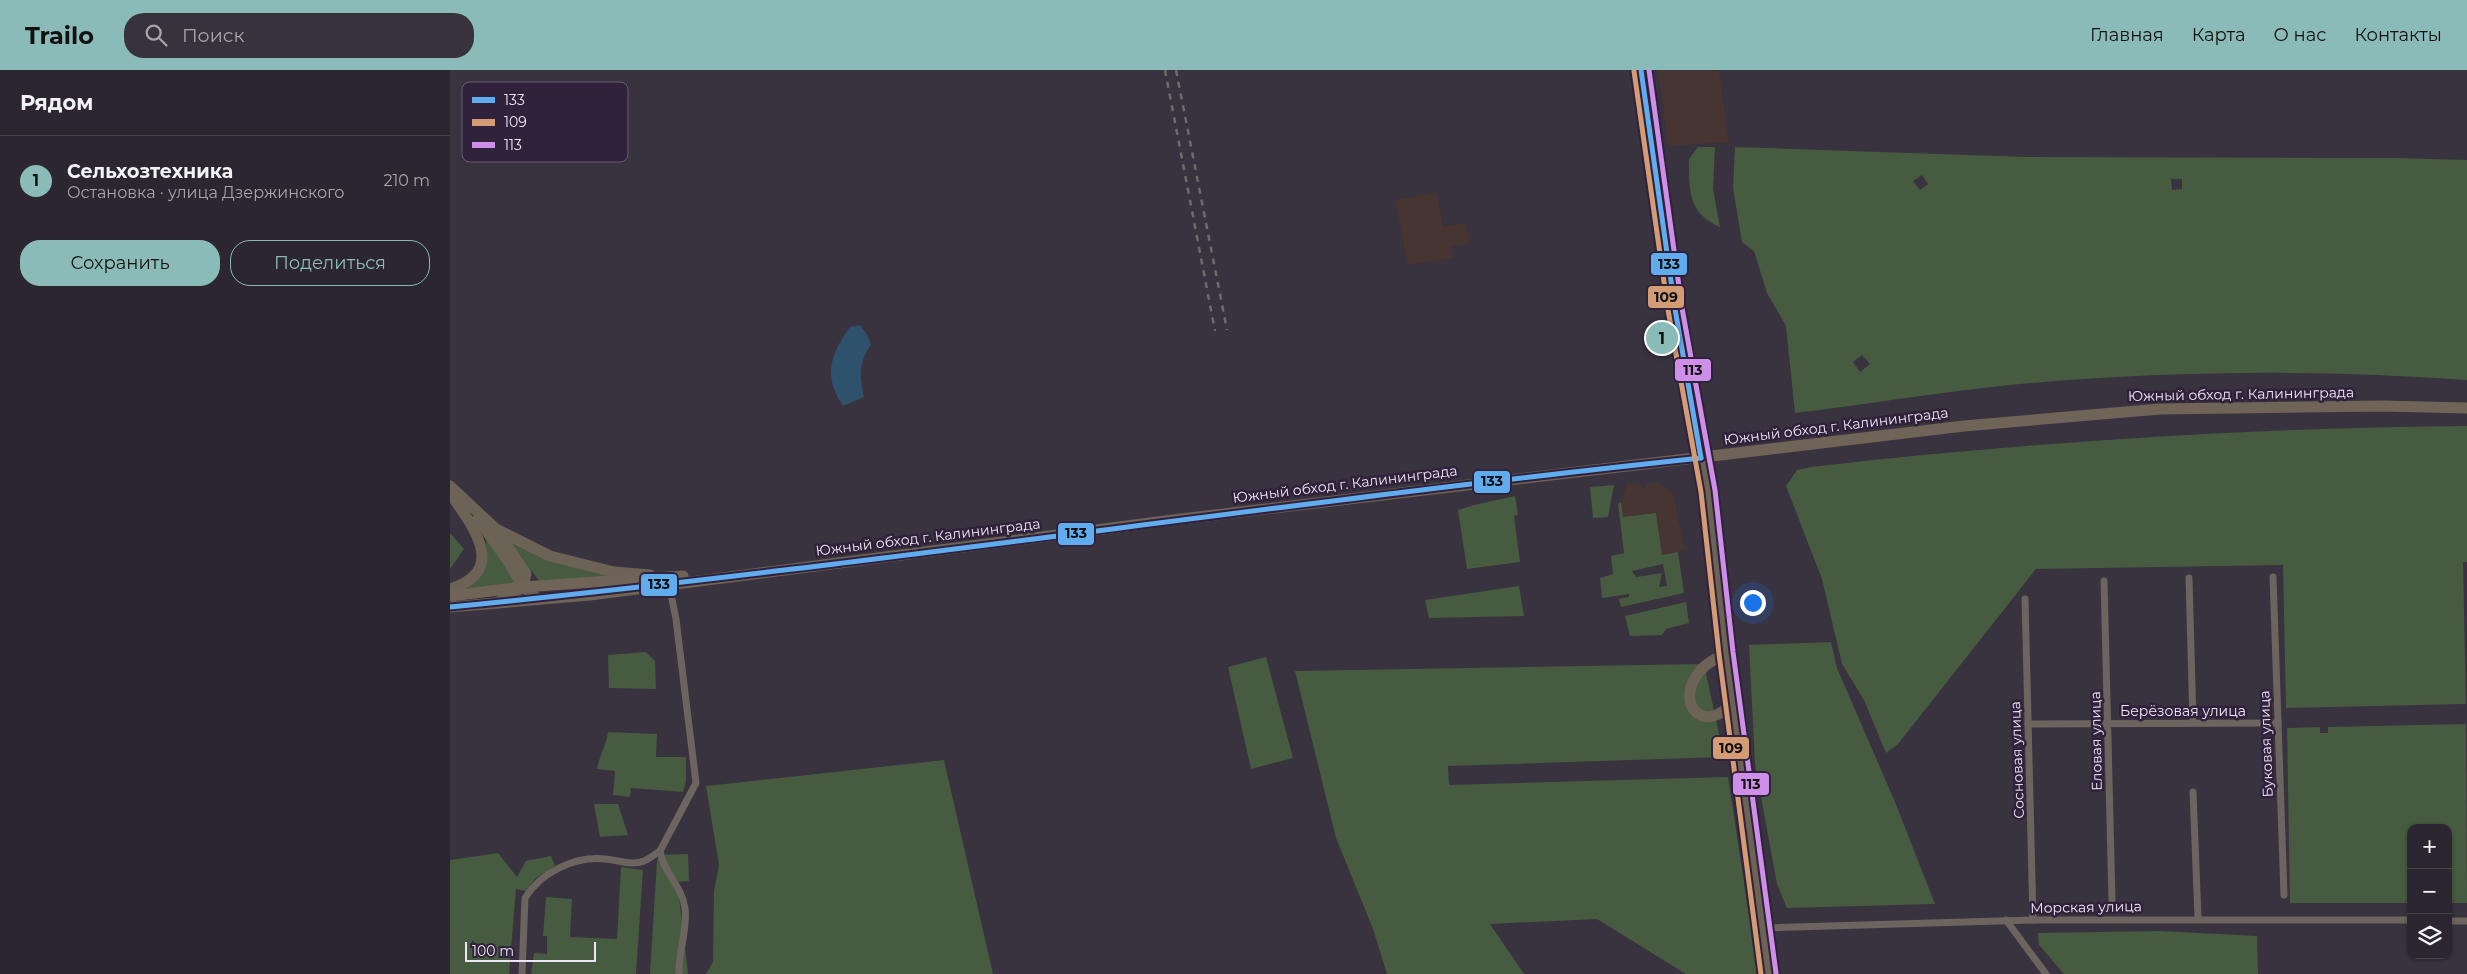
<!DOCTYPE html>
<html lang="ru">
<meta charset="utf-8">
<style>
:root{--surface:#2b262f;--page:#37323b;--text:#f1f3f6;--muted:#a6a5aa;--line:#47434b;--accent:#8bbbb9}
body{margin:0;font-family:Montserrat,sans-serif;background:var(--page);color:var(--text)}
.controls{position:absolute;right:15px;bottom:15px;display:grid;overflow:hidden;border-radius:10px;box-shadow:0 1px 4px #0004}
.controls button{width:45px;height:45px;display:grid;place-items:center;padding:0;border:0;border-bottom:1px solid var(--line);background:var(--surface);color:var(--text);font:25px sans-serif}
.scale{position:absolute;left:15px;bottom:12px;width:131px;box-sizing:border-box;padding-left:5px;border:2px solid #eee6f6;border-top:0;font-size:14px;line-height:18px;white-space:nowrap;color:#eee6f6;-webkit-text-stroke:4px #2f223a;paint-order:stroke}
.you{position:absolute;left:1302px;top:532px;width:18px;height:18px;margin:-12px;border:4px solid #fff;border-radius:50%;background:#1a73e8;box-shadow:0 0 0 8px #1a73e833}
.badge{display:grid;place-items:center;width:32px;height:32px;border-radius:50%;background:var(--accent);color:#111;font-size:16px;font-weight:700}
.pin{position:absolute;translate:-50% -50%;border:2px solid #fff;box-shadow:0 1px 5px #0006}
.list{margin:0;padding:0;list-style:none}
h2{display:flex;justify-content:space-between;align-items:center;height:65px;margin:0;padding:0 20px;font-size:21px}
h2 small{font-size:16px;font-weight:400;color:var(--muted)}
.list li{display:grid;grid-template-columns:32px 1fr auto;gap:15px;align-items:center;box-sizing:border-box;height:90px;padding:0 20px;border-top:1px solid var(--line)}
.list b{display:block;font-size:19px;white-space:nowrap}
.list p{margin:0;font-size:16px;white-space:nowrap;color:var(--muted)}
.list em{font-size:16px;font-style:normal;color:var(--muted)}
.actions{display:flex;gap:10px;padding:15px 20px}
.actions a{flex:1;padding:11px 0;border:1px solid var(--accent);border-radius:20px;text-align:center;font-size:18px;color:var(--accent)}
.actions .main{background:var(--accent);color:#111}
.icon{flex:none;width:28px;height:28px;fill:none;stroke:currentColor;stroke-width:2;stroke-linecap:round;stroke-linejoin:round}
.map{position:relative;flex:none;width:2017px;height:904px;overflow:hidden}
header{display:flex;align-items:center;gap:30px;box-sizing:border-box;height:70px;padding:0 25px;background:var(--accent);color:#111}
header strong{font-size:24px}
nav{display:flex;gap:28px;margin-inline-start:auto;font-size:18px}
.search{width:350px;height:45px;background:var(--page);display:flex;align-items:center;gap:12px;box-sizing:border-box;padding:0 18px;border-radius:20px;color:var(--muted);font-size:19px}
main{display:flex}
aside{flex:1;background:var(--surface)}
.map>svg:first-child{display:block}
</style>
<header>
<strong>Trailo</strong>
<div class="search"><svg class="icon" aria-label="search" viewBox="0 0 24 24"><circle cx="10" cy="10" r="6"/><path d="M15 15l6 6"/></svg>Поиск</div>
<nav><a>Главная</a><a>Карта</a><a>О нас</a><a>Контакты</a></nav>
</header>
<main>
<aside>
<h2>Рядом<small></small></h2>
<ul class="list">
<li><span class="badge">1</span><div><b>Сельхозтехника</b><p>Остановка · улица Дзержинского</p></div><em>210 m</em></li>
</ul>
<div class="actions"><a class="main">Сохранить</a><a>Поделиться</a></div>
</aside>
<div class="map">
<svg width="2017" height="904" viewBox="0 0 2017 904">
<rect width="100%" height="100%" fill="#39323f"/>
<g fill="#463530">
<polygon points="1208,0 1269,0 1279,72 1218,76"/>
<polygon points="987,122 993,157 1016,153 1020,173 1001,177 1003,188 958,195 945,130"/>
<polygon points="1195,413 1208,413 1223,423 1235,480 1212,486 1206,443 1173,447 1171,432 1177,414 1192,414 1192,418 1195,418"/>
</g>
<g fill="#465b40" fill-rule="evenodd">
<path d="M1248,77H1265L1263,119L1270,157C1238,143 1239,121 1239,89Z"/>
<path d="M1285,77L1576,87L1946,88L2017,90V310C1868,299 1719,301 1570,314C1495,321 1420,334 1345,343L1336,256L1317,223L1304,181L1292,172L1283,118ZM1472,105L1478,114L1470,120L1463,111ZM1721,109H1732V119L1722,120ZM1412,285L1420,294L1410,302L1403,292Z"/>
<path d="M2017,356V492H2013L2016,634L1836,638L1833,495L1586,499L1448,674L1436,683L1414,630L1392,594L1372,509L1336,416L1347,400L1361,397C1579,372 1798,358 2017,356Z"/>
<polygon points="1164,415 1158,447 1143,448 1140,417"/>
<polygon points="1065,426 1068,445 1064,446 1070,492 1017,499 1008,440 1024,435"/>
<path d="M1171,432L1173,447L1206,443L1212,485L1228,482L1234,523L1171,537L1169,529L1179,527V524L1152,528L1150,508L1163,504L1161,486L1174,483L1168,434ZM1213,494L1217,516L1209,517L1212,503L1186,507L1182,501Z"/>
<polygon points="0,463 14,479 0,499"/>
<path d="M36,465L67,514L15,519C34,504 37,488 36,465Z"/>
<polygon points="58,468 170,506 90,512"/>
<polygon points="1069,516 1074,546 979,548 975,530"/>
<polygon points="1236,532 1239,553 1216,559 1212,565 1180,566 1175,546"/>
<polygon points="1381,572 1387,598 1445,732 1485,834 1337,838 1327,814 1305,694 1299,575"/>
<polygon points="196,582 205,591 206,619 159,618 158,585"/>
<polygon points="816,587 843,688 801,699 778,597"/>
<polygon points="1254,594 1274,687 998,696 999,715 1278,707 1308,904 1236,904 1147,849 1040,854 1074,904 937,904 923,859 886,768 845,601"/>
<polygon points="2016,654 2017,833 1998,833 1998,758 1961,758 1961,833 1840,833 1837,658 1870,657 1870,663 1878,663 1878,657"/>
<path d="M158,662L207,664L206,687H236V711L233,722L181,718L180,727L163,725L165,701L147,699C149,687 156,676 158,662Z"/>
<polygon points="494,690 543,904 256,904 263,892 264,821 269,795 256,716"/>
<polygon points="144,734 168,734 178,765 150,767"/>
<polygon points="48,783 67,807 76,791 101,786 105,796 86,808 75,821 66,819 59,904 0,904 0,790"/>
<polygon points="238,784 239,811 225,812 228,819 238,904 200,904 207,791 210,785"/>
<polygon points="171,797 193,800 186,904 81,904 84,883 97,884 97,866 93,866 96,827 122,829 120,867 167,869"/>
<polygon points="1710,861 1807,866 1808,904 1614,904 1589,875 1588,863"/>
</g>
<path fill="#2e526c" d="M410,255L418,266L421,275C408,292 410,308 414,327L393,336C373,306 380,285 400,257Z"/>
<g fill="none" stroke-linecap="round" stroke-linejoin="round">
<g stroke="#6c645f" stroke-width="7">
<polyline points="1823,507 1834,825"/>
<polyline points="1739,508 1743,653"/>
<polyline points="1654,511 1662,830"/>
<path d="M219,515L226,549L246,713L210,781C213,802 232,816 235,838C238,859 228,882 229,904"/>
<polyline points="1575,529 1583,850"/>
<polyline points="1578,654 1828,653"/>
<polyline points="1743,722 1748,848"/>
<polyline points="1556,850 1596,904"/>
<polyline points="1998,851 2017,851"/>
<polyline points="1312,858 1583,850 1961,850"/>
<path d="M72,904L75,828C91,802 125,786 155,789C167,790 182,796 194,791C199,789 205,784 210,781"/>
</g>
<g stroke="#6d6256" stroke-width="11">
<polyline points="1191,0 1225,239 1258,421 1276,583 1319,904"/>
<polyline points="0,416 46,459 100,486 164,502 200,505"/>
<polyline points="28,449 58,491 73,517 88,529"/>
<polyline points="47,461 76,503 73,517 47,533"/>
<path d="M0,519C57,501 25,459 2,426"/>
<path d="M1276,583C1267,588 1256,593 1250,601C1223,633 1254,666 1282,633"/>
</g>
<g stroke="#706458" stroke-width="11">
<polyline points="0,526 73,517 233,506"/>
<polyline points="0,537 140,525 723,450 1514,356 1710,339 1932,336 2017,338"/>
</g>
<g stroke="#716a69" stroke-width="2.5" stroke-dasharray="6 6" stroke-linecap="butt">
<polyline points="715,0 765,261"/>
<polyline points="726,0 777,260"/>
</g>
<g stroke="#2f223a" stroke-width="9">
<g id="bus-1">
<polyline points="1191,0 1225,239 1251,388"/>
<path d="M0,537C418,496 833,432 1251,388"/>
</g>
</g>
<g stroke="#2f223a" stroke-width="9">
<polyline id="bus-2" points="1184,1 1218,240 1251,422 1269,584 1311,904"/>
</g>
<g stroke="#2f223a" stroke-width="9">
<polyline id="bus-3" points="1199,0 1232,238 1265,420 1283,582 1326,903"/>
</g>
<use href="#bus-1" stroke="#60acee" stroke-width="5"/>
<use href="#bus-2" stroke="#d39c74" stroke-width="5"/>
<use href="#bus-3" stroke="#ce8fe9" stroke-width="5"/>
</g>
<g text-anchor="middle" stroke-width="5" stroke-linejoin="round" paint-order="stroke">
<g font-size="14" fill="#eee6f6" stroke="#2f223a">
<text transform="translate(1791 324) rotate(-1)" y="5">Южный обход г. Калининграда</text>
<text transform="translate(1386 356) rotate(-7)" y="5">Южный обход г. Калининграда</text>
<text transform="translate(895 414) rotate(-7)" y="5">Южный обход г. Калининграда</text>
<text transform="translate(478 467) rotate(-7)" y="5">Южный обход г. Калининграда</text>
<text x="1733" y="646">Берёзовая улица</text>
<text transform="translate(1646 671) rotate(-91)" y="5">Еловая улица</text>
<text transform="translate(1816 674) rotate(-92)" y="5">Буковая улица</text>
<text transform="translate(1567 690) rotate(-92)" y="5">Сосновая улица</text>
<text transform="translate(1636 837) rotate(-1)" y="5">Морская улица</text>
</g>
</g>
<rect x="12" y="12" width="166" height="80" rx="8" fill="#2f223a" stroke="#685d72" stroke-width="1"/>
<rect x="22" y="27" width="23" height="6" fill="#60acee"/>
<rect x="22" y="49" width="23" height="7" fill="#d39c74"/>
<rect x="22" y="72" width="23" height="6" fill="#ce8fe9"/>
<g font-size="14" fill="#eee6f6">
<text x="54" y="35">133</text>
<text x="54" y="57">109</text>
<text x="54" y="80">113</text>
</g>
<g stroke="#2f223a" stroke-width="2">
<rect x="1200" y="182" width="38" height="24" rx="5" fill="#60acee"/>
<rect x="1197" y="215" width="38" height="24" rx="5" fill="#d39c74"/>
<rect x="1224" y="288" width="38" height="24" rx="5" fill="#ce8fe9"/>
<rect x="1023" y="400" width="38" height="24" rx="5" fill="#60acee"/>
<rect x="607" y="452" width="38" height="24" rx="5" fill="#60acee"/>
<rect x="190" y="503" width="38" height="24" rx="5" fill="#60acee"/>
<rect x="1262" y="666" width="38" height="24" rx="5" fill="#d39c74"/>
<rect x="1282" y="702" width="38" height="24" rx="5" fill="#ce8fe9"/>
</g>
<g font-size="14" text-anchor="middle" font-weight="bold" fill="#111">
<text x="1219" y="199">133</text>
<text x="1216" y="232">109</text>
<text x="1243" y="305">113</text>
<text x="1042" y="416">133</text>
<text x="626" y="468">133</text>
<text x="209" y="519">133</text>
<text x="1281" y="683">109</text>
<text x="1301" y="719">113</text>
</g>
</svg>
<div class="controls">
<button>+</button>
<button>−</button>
<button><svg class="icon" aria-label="layers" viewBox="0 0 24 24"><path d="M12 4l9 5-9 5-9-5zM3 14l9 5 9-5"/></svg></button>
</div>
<div class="scale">100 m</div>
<div class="you"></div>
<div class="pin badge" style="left:1212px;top:268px">1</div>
</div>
</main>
